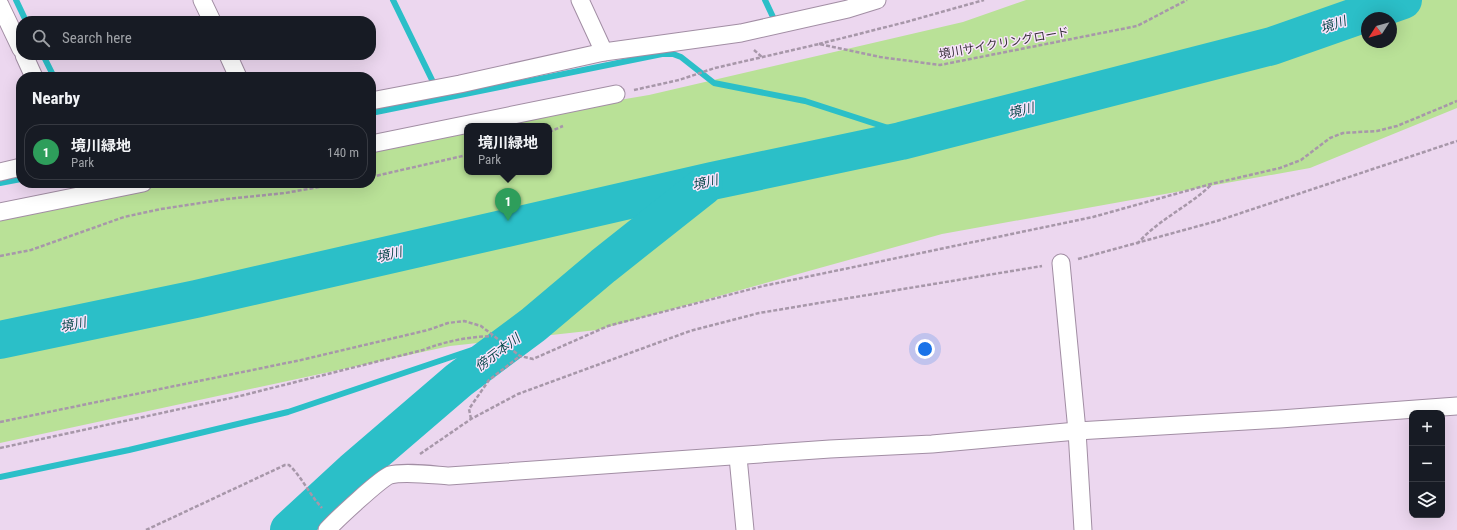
<!DOCTYPE html>
<meta charset="utf-8">
<style>
:root{--surface:#171b24;--page:#242831;--text:#f1f3f6;--muted:#9ea1a6;--line:#363941;--accent:#90abdd}
body{margin:0;font-family:"Roboto Condensed","Noto Sans JP",sans-serif;background:var(--page);color:var(--text)}
.controls{position:absolute;right:12px;bottom:12px;display:grid;overflow:hidden;border-radius:8px;box-shadow:0 4px 16px #0002}
.controls button{width:36px;height:36px;display:grid;place-items:center;padding:0;border:0;border-bottom:1px solid var(--line);background:var(--surface);color:var(--text);font:20px sans-serif}
.compass{position:absolute;left:1361px;top:12px;width:36px;height:36px;border-radius:50%;background:var(--surface);box-shadow:0 4px 16px #0002;rotate:234deg}
.you{position:absolute;left:925px;top:349px;width:14px;height:14px;margin:-10px;border:3px solid #fff;border-radius:50%;background:#1a73e8;box-shadow:0 0 0 6px #1a73e833}
.badge{display:grid;place-items:center;width:26px;height:26px;border-radius:50%;background:var(--accent);color:#fff;font-size:13px;font-weight:700}
.pin{position:absolute;translate:-50% -33px;filter:drop-shadow(0 1px 2px #0008)}
.pin::after{content:'';position:absolute;top:21px;width:14px;height:12px;background:inherit;clip-path:polygon(0 0,100% 0,50% 100%)}
.popup{position:absolute;left:464px;top:123px;width:88px;height:52px;box-sizing:border-box;display:grid;place-content:center;border-radius:8px;background:var(--surface);filter:drop-shadow(0 1px 3px #0005);font-size:13px;white-space:nowrap;color:var(--muted)}
.popup b{font-size:15px;color:var(--text)}
.popup::after{content:'';position:absolute;left:50%;top:100%;margin-left:-8px;border:8px solid transparent;border-top-color:var(--surface)}
.list{margin:0;padding:0;list-style:none}
h2{display:flex;justify-content:space-between;align-items:center;height:52px;margin:0;padding:0 16px;font-size:17px}
h2 small{font-size:13px;font-weight:400;color:var(--muted)}
.list li{display:grid;grid-template-columns:26px 1fr auto;gap:12px;align-items:center;box-sizing:border-box;height:56px;margin:0 8px 8px;padding:0 8px;border:1px solid var(--line);border-radius:16px}
.list b{display:block;font-size:15px;white-space:nowrap}
.list p{margin:0;font-size:13px;white-space:nowrap;color:var(--muted)}
.list em{font-size:13px;font-style:normal;color:var(--muted)}
.icon{flex:none;width:22px;height:22px;fill:none;stroke:currentColor;stroke-width:2;stroke-linecap:round;stroke-linejoin:round}
.map{position:relative;flex:none;width:1457px;height:530px;overflow:hidden}
.search{position:absolute;background:var(--surface);box-shadow:0 4px 16px #0002;left:16px;top:16px;width:360px;height:44px;display:flex;align-items:center;gap:10px;box-sizing:border-box;padding:0 14px;border-radius:16px;color:var(--muted);font-size:15px}
.panel{position:absolute;background:var(--surface);box-shadow:0 4px 16px #0002;left:16px;top:72px;width:360px;height:116px;border-radius:16px}
.map>svg:first-child{display:block}
</style>
<div class="map">
<svg width="1457" height="530" viewBox="0 0 1457 530">
<rect width="100%" height="100%" fill="#ecd7ef"/>
<path fill="#b9e197" fill-rule="evenodd" d="M1026,0H1457V108L1310,168L942,234L597,330L450,346L0,443V207L131,183H371V142L649,95L963,22ZM1367,18H1391V42H1367ZM467,126H549V172H467Z"/>
<g fill="none" stroke-linecap="round" stroke-linejoin="round">
<g stroke="#2bbfc8" stroke-width="6">
<polyline points="16,0 26,21"/>
<polyline points="393,0 435,86"/>
<polyline points="765,0 773,17"/>
<polyline points="43,55 54,77"/>
<polyline points="371,113 662,54 673,54 681,57 714,83 805,101 916,137"/>
<polyline points="0,183 21,179"/>
<polyline points="0,477 129,450 288,412 472,350 483,353 487,360"/>
</g>
<g stroke="#2bbfc8" stroke-width="38">
<polyline points="0,340 196,299 712,181 901,141 1272,46 1403,0"/>
<polyline points="289,530 353,471 459,380 533,325 603,266 704,186"/>
</g>
<g stroke="#a28ea4" stroke-width="19">
<g id="minor">
<polyline points="202,0 212,21"/>
<polyline points="580,0 604,52"/>
<polyline points="0,5 21,49"/>
<polyline points="24,55 34,77"/>
<polyline points="228,55 238,77"/>
<polyline points="371,101 460,84 604,52 741,33 848,9 877,0"/>
<polyline points="371,144 616,94"/>
<polyline points="0,172 21,167"/>
<polyline points="0,212 143,183"/>
<polyline points="1061,263 1077,431 1083,530"/>
<polyline points="738,457 745,530"/>
<path d="M327,530C336,520 380,479 390,475C404,471 434,475 449,476L830,449L932,444L1077,431L1280,419L1457,406"/>
</g>
</g>
<g stroke="#a797a9" stroke-width="2.5" stroke-dasharray="4 2" stroke-linecap="butt">
<polyline points="819,44 906,22 984,0"/>
<polyline points="754,50 762,57"/>
<polyline points="634,90 679,80 715,68 819,44 880,57 940,65 1137,26 1187,0"/>
<polyline points="549,132 563,126"/>
<polyline points="371,177 467,155"/>
<path d="M1137,244C1159,219 1188,207 1211,185"/>
<polyline points="0,256 31,250 124,217 161,209 227,199 285,193 343,183"/>
<polyline points="1078,259 1217,221 1457,141"/>
<polyline points="471,419 469,409 489,380 520,356"/>
<polyline points="0,422 301,360 428,330 448,323 464,321 481,326 520,356 533,359 608,326 763,286 1093,217 1211,184 1280,168 1301,160 1330,138 1343,133 1377,131 1397,126 1457,101"/>
<path d="M0,448L240,396L423,350C446,341 468,337 492,336"/>
<polyline points="420,454 471,419 518,394 690,331 759,313 1042,266"/>
<path d="M146,530L285,465H289C302,477 309,494 322,508"/>
</g>
<use href="#minor" stroke="#fff" stroke-width="17"/>
</g>
<g text-anchor="middle" stroke-width="3" stroke-linejoin="round" paint-order="stroke">
<g font-size="12" fill="#39313a" stroke="#f9e4fc">
<text transform="translate(1004 43) rotate(-10)" y="4">境川サイクリングロード</text>
</g>
<g font-size="13" font-style="italic" fill="#0c4a4d" stroke="#f9e4fc">
<text transform="translate(1333 24) rotate(-19)" y="5">境川</text>
<text transform="translate(1021 110) rotate(-14)" y="5">境川</text>
<text transform="translate(705 182) rotate(-13)" y="5">境川</text>
<text transform="translate(389 254) rotate(-13)" y="5">境川</text>
<text transform="translate(73 324) rotate(-12)" y="5">境川</text>
<text transform="translate(497 352) rotate(-37)" y="5">傍示本川</text>
</g>
</g>
</svg>
<div class="controls">
<button>+</button>
<button>−</button>
<button><svg class="icon" aria-label="layers" viewBox="0 0 24 24"><path d="M12 4l9 5-9 5-9-5zM3 14l9 5 9-5"/></svg></button>
</div>
<svg class="compass" viewBox="-18 -18 36 36"><path d="M0-13l5 13h-10z" fill="#e53935"/><path d="M0 13l5-13h-10z" fill="#9ea1a6"/></svg>
<div class="you"></div>
<div class="pin badge" style="left:508px;top:221px;background:#2e9e5b">1</div>
<div class="popup"><b>境川緑地</b>Park</div>
<div class="search"><svg class="icon" aria-label="search" viewBox="0 0 24 24"><circle cx="10" cy="10" r="6"/><path d="M15 15l6 6"/></svg>Search here</div>
<section class="panel">
<h2>Nearby<small></small></h2>
<ul class="list">
<li><span class="badge" style="background:#2e9e5b">1</span><div><b>境川緑地</b><p>Park</p></div><em>140 m</em></li>
</ul>
</section>
</div>
